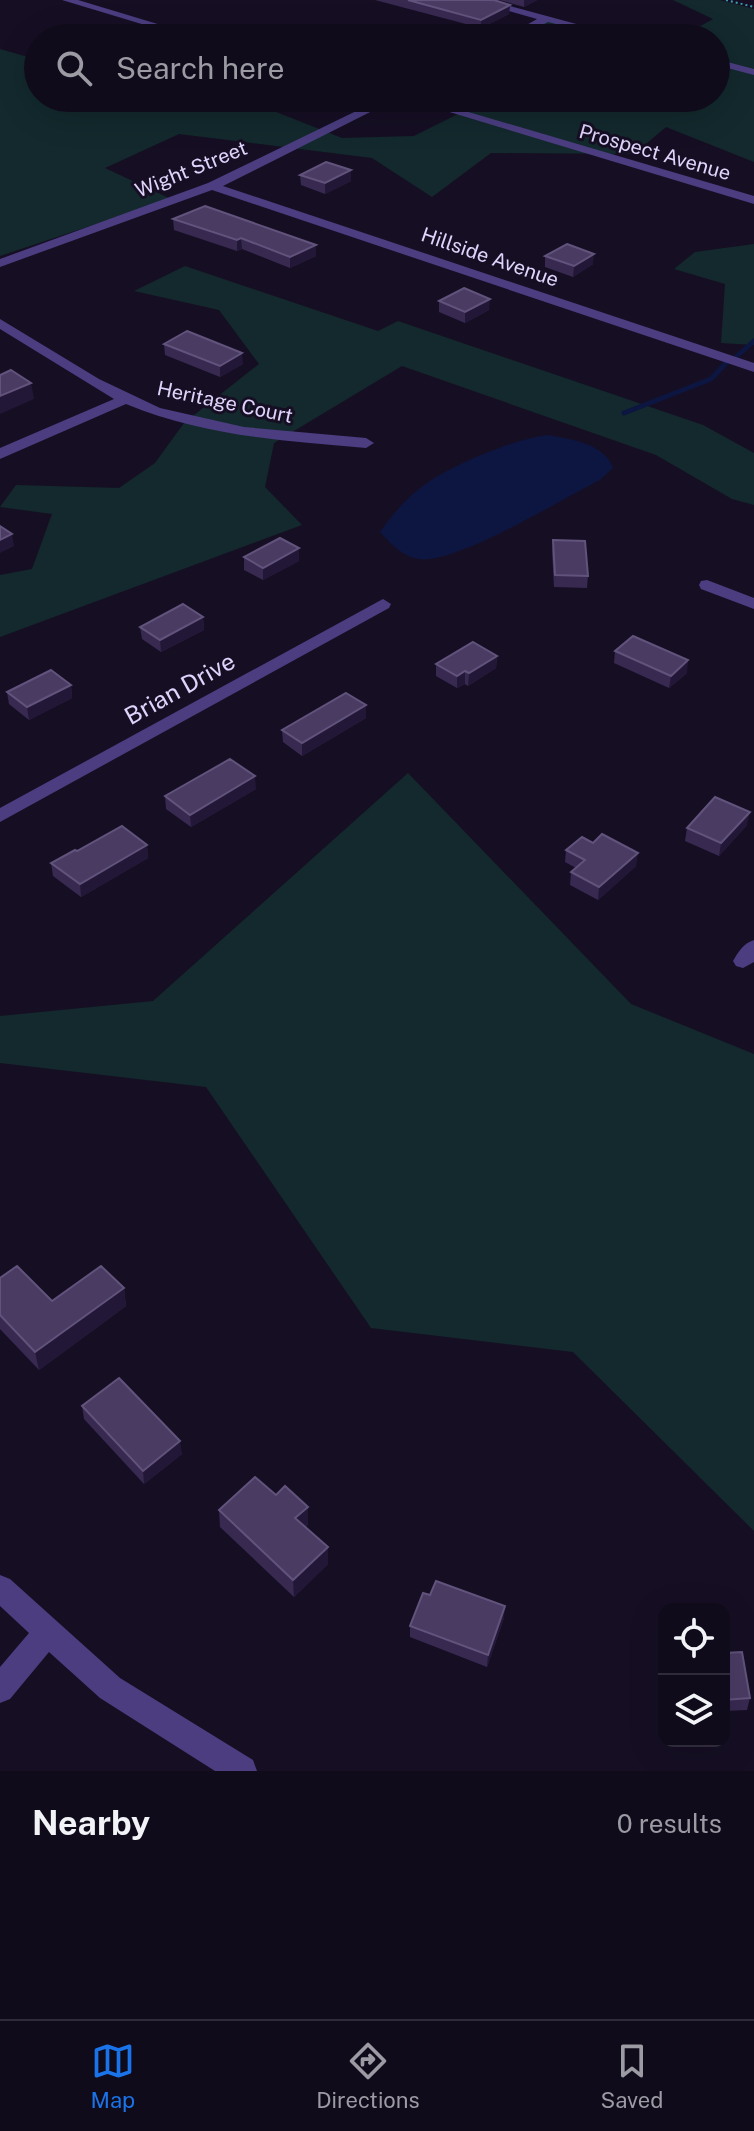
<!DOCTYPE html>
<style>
:root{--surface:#100b1b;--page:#191424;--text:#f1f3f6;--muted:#9c9ba3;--line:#302b3a;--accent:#1a73e8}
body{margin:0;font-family:"Public Sans",sans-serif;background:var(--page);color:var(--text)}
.controls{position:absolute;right:24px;bottom:24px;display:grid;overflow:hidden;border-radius:16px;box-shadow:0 8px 32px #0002}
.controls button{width:72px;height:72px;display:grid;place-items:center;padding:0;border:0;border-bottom:2px solid var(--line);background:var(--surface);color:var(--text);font:40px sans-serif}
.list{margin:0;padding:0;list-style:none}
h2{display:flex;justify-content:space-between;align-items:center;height:104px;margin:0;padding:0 32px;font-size:34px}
h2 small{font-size:26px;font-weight:400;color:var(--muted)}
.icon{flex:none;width:44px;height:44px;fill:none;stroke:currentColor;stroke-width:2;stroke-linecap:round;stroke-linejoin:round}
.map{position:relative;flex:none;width:754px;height:1771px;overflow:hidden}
.search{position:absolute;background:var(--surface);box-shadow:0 8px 32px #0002;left:24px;right:24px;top:24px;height:88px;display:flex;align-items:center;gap:20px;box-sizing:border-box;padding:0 28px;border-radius:44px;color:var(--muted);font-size:30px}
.sheet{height:248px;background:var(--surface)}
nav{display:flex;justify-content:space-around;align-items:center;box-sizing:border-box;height:112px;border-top:2px solid var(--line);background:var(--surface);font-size:22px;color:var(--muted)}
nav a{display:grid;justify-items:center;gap:4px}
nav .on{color:var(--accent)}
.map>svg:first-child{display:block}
</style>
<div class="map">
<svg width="754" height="1771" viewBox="0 0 754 1771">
<rect width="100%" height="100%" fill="#160f24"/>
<g fill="#13292d">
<polygon points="673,0 720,0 754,9 754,162 666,127 634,154 491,153 432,197 372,158 179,134 105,168 171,199 0,256 0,49 38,60 38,98 174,98 186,101 195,98 276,98 261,106 342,138 414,136 458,114 402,98 716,98 716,38 679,38 713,19"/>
<polygon points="551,19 623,38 560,38 530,30"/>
<polygon points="754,244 754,345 721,343 725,284 674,269 695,252"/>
<polygon points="185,266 378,331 398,321 703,425 754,453 754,505 732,499 656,455 402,366 274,443 265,487 302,525 0,637 0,575 32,569 52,514 0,507 16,485 119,488 155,463 184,423 259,364 219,310 134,291"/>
<polygon points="408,773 631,1004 754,1054 754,1531 573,1352 371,1328 206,1087 0,1063 0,1016 153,1001"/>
</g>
<path fill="#0c1640" d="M549,435C572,440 604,443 613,468L600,480C562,499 458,563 420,559C404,558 390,543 380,532C393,513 412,492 433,479C460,462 517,438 549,435Z"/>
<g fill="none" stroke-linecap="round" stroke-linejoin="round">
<g stroke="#0c1640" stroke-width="5">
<polyline points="737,356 754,341"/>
<polyline points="624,413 711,379 726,363"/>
</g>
<polyline stroke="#34a2b1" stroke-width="2" stroke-dasharray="2 3" stroke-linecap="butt" points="726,0 754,7"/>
<g fill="#4b3d80" fill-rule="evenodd">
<polygon points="62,0 78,0 204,38 188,38"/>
<polygon points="471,0 488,0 628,38 611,38 548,22 517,38 504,38 537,19"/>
<polygon points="716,59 754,69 754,75 716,65"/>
<polygon points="383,98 398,98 223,186 754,363 754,372 212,190 0,267 0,259 208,183"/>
<polygon points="403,98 421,98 754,196 754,204"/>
<path d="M0,319L99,379L160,408L244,427L366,438L374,443L366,448C284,441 203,436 126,404L0,459V448L114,399L0,329Z"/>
<polygon points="707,580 754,598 754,609 701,589 699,585 701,581"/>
<polygon points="383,599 391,604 389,608 0,822 0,808"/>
<path d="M754,940V962L743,968L736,966L733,961C738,952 744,943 754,940Z"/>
<polygon points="0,1575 10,1579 120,1678 253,1760 257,1771 215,1771 100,1698 49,1652 10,1699 0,1703 0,1667 29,1633 0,1606"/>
</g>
</g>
<g fill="#382951">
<polygon points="375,0 494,0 510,5 509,14 481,28"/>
<polygon points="499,0 537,0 524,7"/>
<polygon points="351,170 351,181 325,194 301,185 300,175"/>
<polygon points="173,219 316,256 290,268 242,249 237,251 174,230"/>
<polygon points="545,256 593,264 573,277 545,267"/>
<polygon points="439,301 489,310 465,323 439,312"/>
<polygon points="164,344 243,364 220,377 165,355"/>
<polygon points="553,540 588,576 587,588 554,587 552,552"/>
<polygon points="244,557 299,561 263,580 244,570"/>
<polygon points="203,617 204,630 161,652 142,639 140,627"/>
<polygon points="615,651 687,673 669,688 614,663"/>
<polygon points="497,656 496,668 468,686 465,684 457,688 436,676 436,664"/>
<polygon points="71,685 72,698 29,720 9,704 7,692"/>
<polygon points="366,705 366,718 302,756 283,742 282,730"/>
<polygon points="256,789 191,827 166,809 165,796"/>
<polygon points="747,825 719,856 685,841 687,828"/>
<polygon points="147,845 148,858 81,897 53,876 51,863"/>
<polygon points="566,850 636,866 598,900 570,885 571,872 576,868 565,862"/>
<polygon points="0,1278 52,1301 124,1288 126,1306 39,1370 0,1329"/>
<polygon points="82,1406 182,1454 144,1484 84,1419"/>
<polygon points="276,1495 308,1507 308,1524 306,1527 328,1564 294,1597 220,1527 219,1510"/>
<polygon points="504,1618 487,1667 410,1637 410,1626"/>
<polygon points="724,1653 750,1698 747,1710 724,1711"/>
</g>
<g fill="#231737">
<polygon points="524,0 537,0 524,7"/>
<polygon points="510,5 509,14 481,28 481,20"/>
<polygon points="351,170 351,181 325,194 325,183"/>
<polygon points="241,238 242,249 237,251 237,240"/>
<polygon points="316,245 316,256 290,268 290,257"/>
<polygon points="594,254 593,264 573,277 574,266"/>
<polygon points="490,299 489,310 465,323 465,312"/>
<polygon points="242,353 243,364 220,377 220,366"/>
<polygon points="31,383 34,399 0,414 0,396"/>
<polygon points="12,534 14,546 0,553 0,540"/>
<polygon points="299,548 299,561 263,580 263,568"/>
<polygon points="203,617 204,630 161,652 160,640"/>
<polygon points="497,656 496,668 468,686 469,673"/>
<polygon points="688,660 687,673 669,688 671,676"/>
<polygon points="465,671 465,684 457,688 457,676"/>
<polygon points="71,685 72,698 29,720 27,707"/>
<polygon points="366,705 366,718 302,756 302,743"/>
<polygon points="255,776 256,789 191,827 190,815"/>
<polygon points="750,812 747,825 719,856 721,843"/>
<polygon points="147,845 148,858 81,897 80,884"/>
<polygon points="638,853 636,866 598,900 599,887"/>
<polygon points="124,1288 126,1306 39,1370 35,1352"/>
<polygon points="180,1441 182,1454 144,1484 143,1471"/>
<polygon points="308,1507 308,1524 296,1535 295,1518"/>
<polygon points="328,1547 328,1564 294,1597 293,1580"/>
<polygon points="505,1606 504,1618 487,1667 488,1655"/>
</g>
<g fill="#4a3b63" stroke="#61537c" stroke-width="2">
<polygon points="408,0 494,0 510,5 481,20"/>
<polygon points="326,162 351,170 325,183 300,175"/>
<polygon points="205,206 316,245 290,257 241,238 237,240 173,219"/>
<polygon points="567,244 594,254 574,266 545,256"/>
<polygon points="464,288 490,299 465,312 439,301"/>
<polygon points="187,331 242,353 220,366 164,344"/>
<polygon points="11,370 31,383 0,396 0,375"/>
<polygon points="0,526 12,534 0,540"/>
<polygon points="280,538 299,548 263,568 244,557"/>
<polygon points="553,540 585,541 588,576 555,575"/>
<polygon points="183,604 203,617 160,640 140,627"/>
<polygon points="633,636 688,660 671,676 615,651"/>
<polygon points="473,642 497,656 469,673 465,671 457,676 436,664"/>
<polygon points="51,670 71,685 27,707 7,692"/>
<polygon points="346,693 366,705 302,743 282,730"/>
<polygon points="230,759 255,776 190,815 165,796"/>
<polygon points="715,797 750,812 721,843 687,828"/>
<polygon points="122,826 147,845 80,884 51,863 75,850 77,851"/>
<polygon points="602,834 638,853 599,887 571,872 585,860 566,850 582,837 593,843"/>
<polygon points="17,1266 52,1301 101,1266 124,1288 35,1352 0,1315 0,1278"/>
<polygon points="119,1378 180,1441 143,1471 82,1406"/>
<polygon points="255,1477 276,1495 285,1486 308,1507 295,1518 328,1547 293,1580 219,1510"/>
<polygon points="436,1581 505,1606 488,1655 410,1626 423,1593 430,1595"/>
<polygon points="742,1652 750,1698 724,1700 724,1653"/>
</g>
<g text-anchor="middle" stroke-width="6" stroke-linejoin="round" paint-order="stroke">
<g font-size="20" fill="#e0d4fd" stroke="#160f24">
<text transform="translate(655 152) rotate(16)" y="7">Prospect Avenue</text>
<text transform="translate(191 169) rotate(-22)" y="7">Wight Street</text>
<text transform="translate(490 257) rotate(19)" y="7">Hillside Avenue</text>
<text transform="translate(225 402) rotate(12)" y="7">Heritage Court</text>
</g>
<g font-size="24" fill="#e0d4fd" stroke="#160f24">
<text transform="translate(180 689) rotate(-29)" y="8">Brian Drive</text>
</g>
</g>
</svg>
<div class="controls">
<button><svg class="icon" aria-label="locate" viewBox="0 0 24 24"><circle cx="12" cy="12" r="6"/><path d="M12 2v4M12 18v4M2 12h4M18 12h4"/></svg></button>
<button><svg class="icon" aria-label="layers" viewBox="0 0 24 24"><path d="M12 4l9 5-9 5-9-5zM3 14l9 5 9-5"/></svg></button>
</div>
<div class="search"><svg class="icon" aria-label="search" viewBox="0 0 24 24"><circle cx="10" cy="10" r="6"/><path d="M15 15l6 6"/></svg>Search here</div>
</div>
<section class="sheet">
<h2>Nearby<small>0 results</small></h2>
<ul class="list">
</ul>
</section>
<nav>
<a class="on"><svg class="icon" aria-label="map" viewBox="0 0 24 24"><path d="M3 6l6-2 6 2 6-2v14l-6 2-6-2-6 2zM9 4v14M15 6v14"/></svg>Map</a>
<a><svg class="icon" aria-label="directions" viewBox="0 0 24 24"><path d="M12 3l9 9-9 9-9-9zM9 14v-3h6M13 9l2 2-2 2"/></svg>Directions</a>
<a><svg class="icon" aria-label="saved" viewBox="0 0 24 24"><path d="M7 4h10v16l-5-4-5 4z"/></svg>Saved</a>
</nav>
